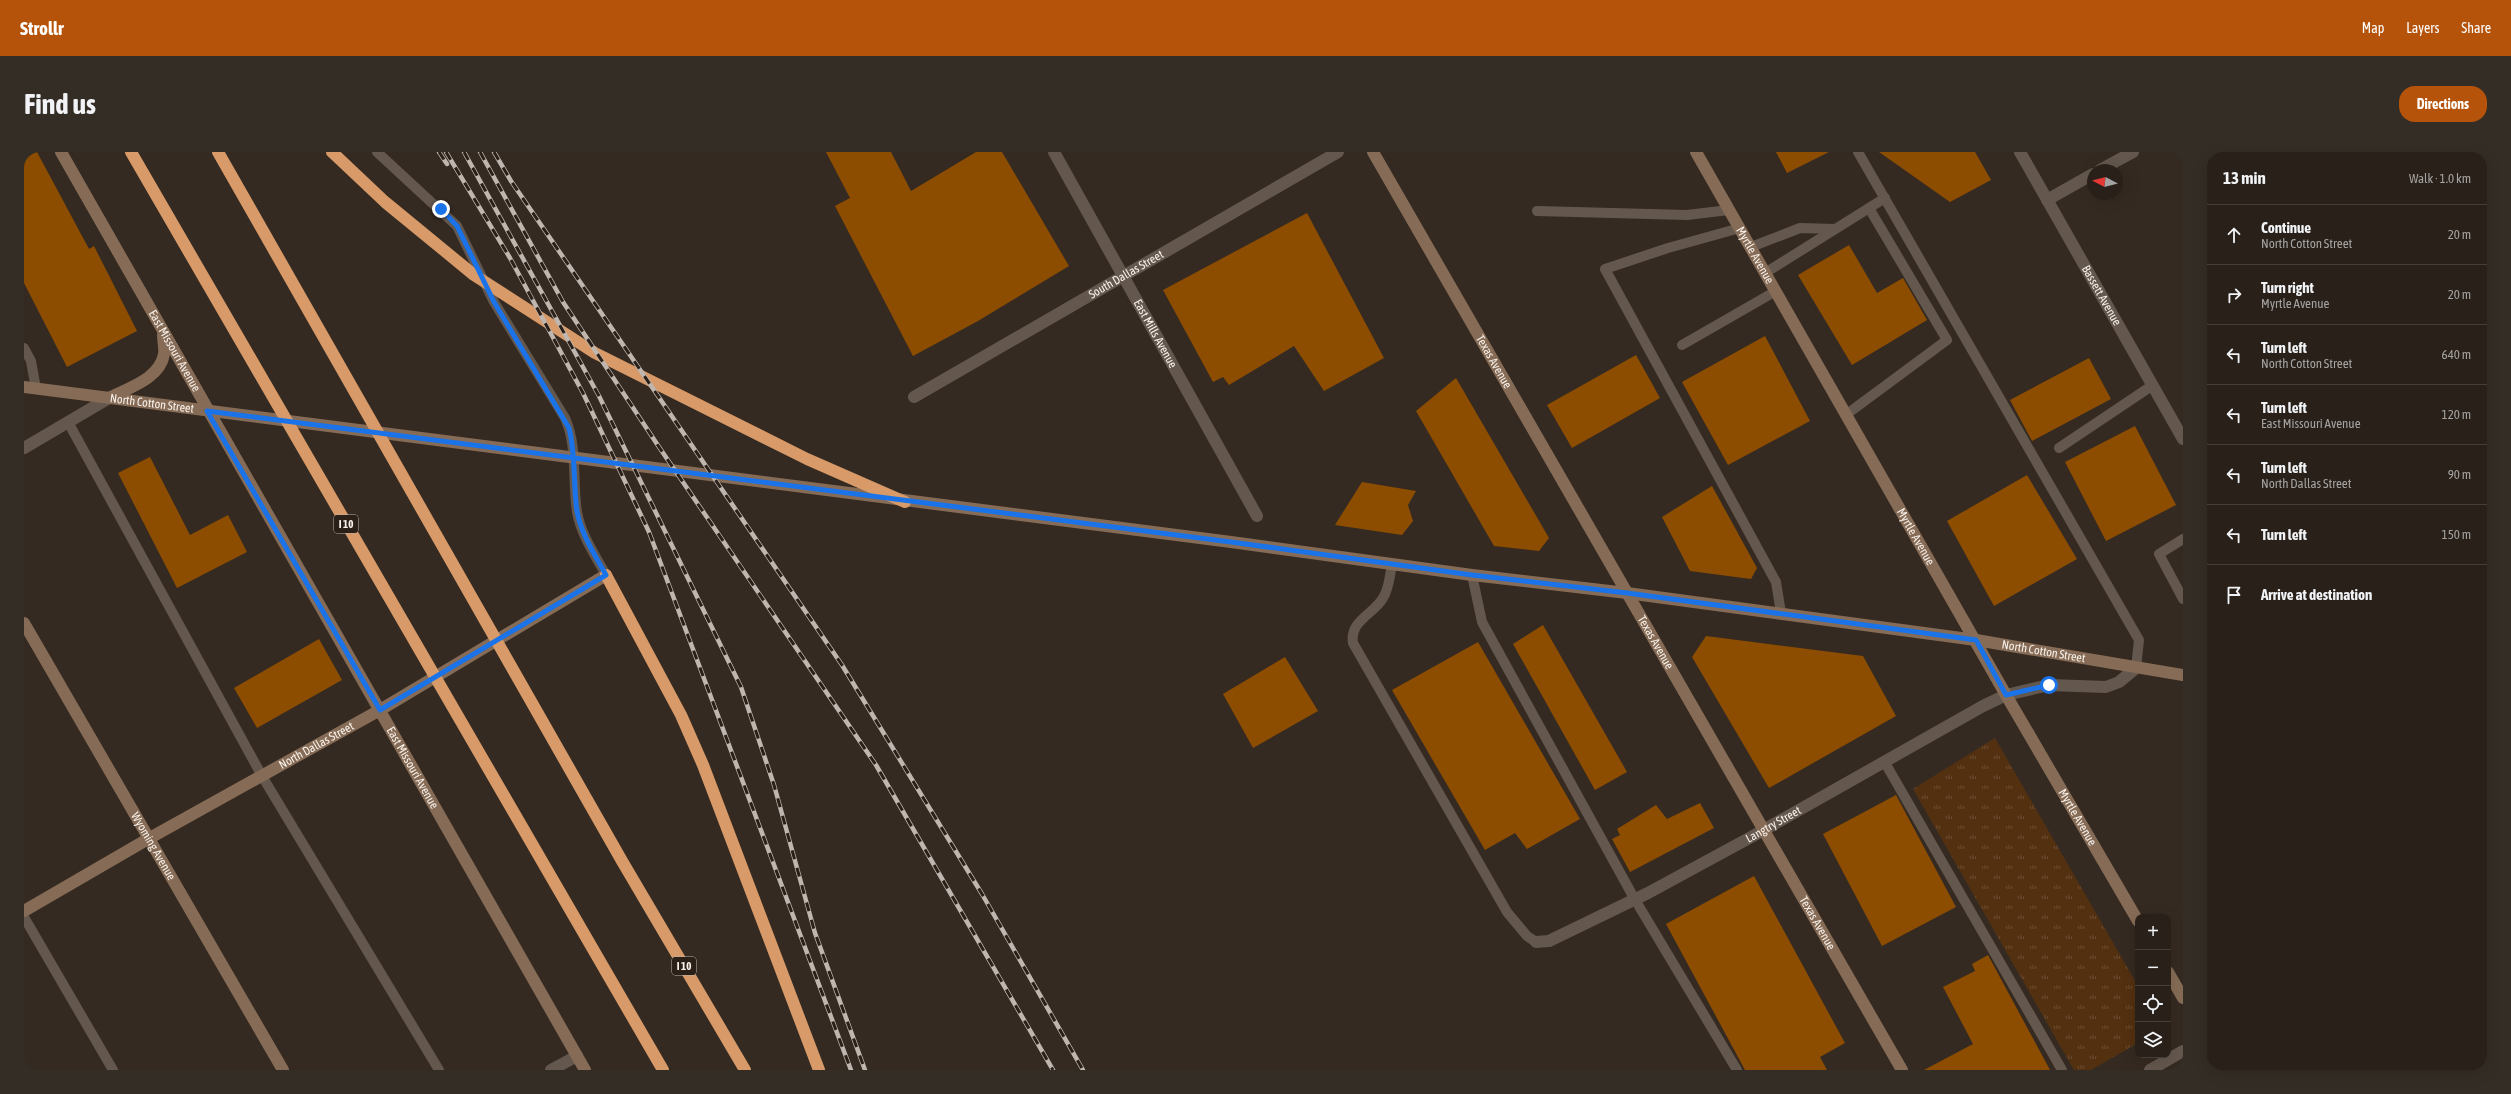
<!DOCTYPE html>
<meta charset="utf-8">
<style>
:root{--surface:#282019;--page:#342d26;--text:#f1f3f6;--muted:#a5a3a2;--line:#443e38;--accent:#b45309}
body{margin:0;font-family:"Asap Condensed",sans-serif;background:var(--page);color:var(--text)}
.controls{position:absolute;right:12px;bottom:12px;display:grid;overflow:hidden;border-radius:8px;box-shadow:0 4px 16px #0002}
.controls button{width:36px;height:36px;display:grid;place-items:center;padding:0;border:0;border-bottom:1px solid var(--line);background:var(--surface);color:var(--text);font:20px sans-serif}
.compass{position:absolute;left:2063px;top:12px;width:36px;height:36px;border-radius:50%;background:var(--surface);box-shadow:0 4px 16px #0002;rotate:277deg}
.stop{position:absolute;width:12px;height:12px;margin:-9px;border:3px solid #1a73e8;border-radius:50%;background:#fff}
.stop.end{background:#1a73e8;border-color:#fff;box-shadow:0 1px 4px #0008}
.list{margin:0;padding:0;list-style:none}
h2{display:flex;justify-content:space-between;align-items:center;height:52px;margin:0;padding:0 16px;font-size:17px}
h2 small{font-size:13px;font-weight:400;color:var(--muted)}
.list li{display:grid;grid-template-columns:26px 1fr auto;gap:12px;align-items:center;box-sizing:border-box;height:60px;padding:0 16px;border-top:1px solid var(--line)}
.list b{display:block;font-size:15px;white-space:nowrap}
.list p{margin:0;font-size:13px;white-space:nowrap;color:var(--muted)}
.list em{font-size:13px;font-style:normal;color:var(--muted)}
.icon{flex:none;width:22px;height:22px;fill:none;stroke:currentColor;stroke-width:2;stroke-linecap:round;stroke-linejoin:round}
.map{position:relative;flex:none;width:2159px;height:918px;overflow:hidden;border-radius:16px}
header{display:flex;align-items:center;gap:24px;box-sizing:border-box;height:56px;padding:0 20px;background:var(--accent);color:#fff}
header strong{font-size:19px}
nav{display:flex;gap:22px;margin-inline-start:auto;font-size:14px}
.intro{display:flex;align-items:center;justify-content:space-between;box-sizing:border-box;height:96px;padding:0 24px}
h1{margin:0;font-size:28px}
.button{padding:10px 18px;border-radius:16px;background:var(--accent);color:#fff;font-size:14px;font-weight:700}
main{display:flex;gap:24px;padding:0 24px}
aside{flex:1;background:var(--surface);border-radius:16px;box-shadow:0 4px 16px #0002}
.map>svg:first-child{display:block}
</style>
<header>
<strong>Strollr</strong>
<nav><a>Map</a><a>Layers</a><a>Share</a></nav>
</header>
<div class="intro"><h1>Find us</h1><a class="button">Directions</a></div>
<main>
<div class="map">
<svg width="2159" height="918" viewBox="0 0 2159 918">
<defs>
<pattern id="grass-tufts" width="24" height="20" patternUnits="userSpaceOnUse"><rect width="24" height="20" fill="#533010"/><path d="M3 7l-1-3M5 7V3M7 7l1-3M15 17l-1-3M17 17v-4M19 17l1-3" fill="none" stroke="#6c4e33"/></pattern>
</defs>
<rect width="100%" height="100%" fill="#352a21"/>
<polygon fill="url(#grass-tufts)" points="1971,586 2114,834 2114,891 2067,918 2050,918 1889,637"/>
<g fill="#8d4d00">
<polygon points="0,0 13,0 65,97 70,94 113,179 43,215 0,131"/>
<polygon points="802,0 867,0 887,39 952,0 978,0 1045,114 954,169 889,204 811,54 826,46"/>
<polygon points="1752,0 1805,0 1763,21"/>
<polygon points="1855,0 1951,0 1967,28 1926,50"/>
<polygon points="1283,61 1360,206 1300,239 1270,194 1205,233 1199,225 1189,230 1139,138"/>
<polygon points="1825,93 1853,141 1879,126 1903,168 1828,213 1774,123"/>
<polygon points="1741,184 1786,269 1704,313 1658,230"/>
<polygon points="1612,203 1636,246 1548,296 1523,253"/>
<polygon points="2065,206 2087,247 2008,289 1986,248"/>
<polygon points="1432,226 1525,386 1515,399 1470,394 1392,259"/>
<polygon points="2111,274 2152,353 2082,389 2041,310"/>
<polygon points="126,305 166,383 204,363 223,400 153,436 94,321"/>
<polygon points="2003,323 2053,407 1970,454 1923,369"/>
<polygon points="1338,330 1392,339 1384,353 1389,369 1378,383 1311,373"/>
<polygon points="1688,334 1733,416 1727,427 1666,419 1638,365"/>
<polygon points="1519,473 1603,620 1571,638 1489,492"/>
<polygon points="1682,484 1839,504 1872,564 1745,636 1668,505"/>
<polygon points="295,487 318,528 233,576 210,536"/>
<polygon points="1454,490 1556,667 1503,697 1491,681 1461,698 1368,538"/>
<polygon points="1261,505 1294,559 1229,596 1199,542"/>
<polygon points="1872,643 1932,755 1858,794 1799,682"/>
<polygon points="1676,651 1690,676 1606,720 1588,687 1596,683 1593,677 1632,653 1643,667"/>
<polygon points="1730,724 1821,891 1796,905 1803,918 1721,918 1642,772"/>
<polygon points="1964,803 2026,918 1900,918 1949,892 1919,835 1951,819 1948,812"/>
</g>
<g fill="none" stroke-linecap="round" stroke-linejoin="round">
<g stroke="#64584e" stroke-width="10">
<path d="M353,0L433,74L470,150L541,266C554,295 548,328 553,360C557,383 571,403 582,423"/>
<polyline points="1834,0 2115,488 2112,516"/>
<polyline points="1513,59 1663,63 1705,58"/>
<polyline points="1716,76 1644,96 1581,117 1752,430 1757,461"/>
<polyline points="1727,95 1776,76 1811,77"/>
<polyline points="1741,121 1861,46"/>
<polyline points="1658,193 1752,139"/>
<polyline points="0,196 7,209 12,237"/>
<polyline points="1823,262 1923,188 1845,56"/>
<polyline points="44,270 238,624 415,918"/>
<polyline points="2035,296 2129,233"/>
<polyline points="2159,387 2135,402 2159,447"/>
<path d="M1368,412C1366,423 1365,437 1359,446C1350,462 1325,469 1329,491L1483,760L1503,784L1512,790"/>
<polyline points="1448,423 1458,470 1610,746 1713,918"/>
<polyline points="1860,609 2038,918"/>
<polyline points="0,765 89,918"/>
</g>
<g stroke="#64584e" stroke-width="12">
<path id="s1" d="M1030,0L1233,364"/>
<path id="s2" d="M1996,0L2159,287"/>
<polyline points="2076,18 2109,0"/>
<polyline points="2023,48 2069,22"/>
<path id="s3" d="M890,245L1314,0"/>
<polyline points="0,296 85,246"/>
<path id="s4" d="M1512,790L1525,789L1624,741L1729,684L1959,554L1982,543L2025,533L2082,535L2095,530L2112,516"/>
<polyline points="527,918 553,904"/>
<polyline points="2126,918 2159,899"/>
</g>
<g stroke="#866c56" stroke-width="12">
<path id="s5" d="M37,0L561,918"/>
<path id="s6" d="M1349,0L1878,918"/>
<path id="s7" d="M1672,0L1982,543L2114,769"/>
<path id="s8" d="M0,235L1207,390L1448,423L1603,441L1952,488L2159,523"/>
<path d="M85,246C104,236 136,227 140,202C141,197 139,189 139,183"/>
<path id="s9" d="M0,471L259,918"/>
<path id="s10" d="M0,759L124,687L356,558L582,423"/>
<polyline points="2144,820 2159,846"/>
</g>
<g stroke="#d79a68" stroke-width="12">
<polyline points="107,0 639,918"/>
<polyline points="194,0 598,709 721,918"/>
<polyline points="308,0 361,50 450,123 571,201 783,307 881,350"/>
<polyline points="582,423 657,563 679,613 795,918"/>
</g>
<g stroke="#beb6af" stroke-width="4.5">
<g id="rail">
<polyline points="415,0 423,12"/>
<polyline points="422,0 486,106 559,241 625,380 827,918"/>
<polyline points="440,0 575,244 717,535 750,633 791,781 841,918"/>
<polyline points="456,0 539,150 635,295 852,613 1029,918"/>
<polyline points="470,0 487,29 818,513 958,742 1059,918"/>
</g>
</g>
<use href="#rail" stroke="#2b2018" stroke-width="3" stroke-dasharray="9" stroke-linecap="butt"/>
</g>
<g fill="none" stroke-linecap="round" stroke-linejoin="round">
<path stroke="#1a73e8" stroke-width="5" d="M417,57L433,74L470,150L545,276C552,303 549,332 553,359C557,382 571,403 582,423L356,558L183,259L1207,390L1448,423L1603,441L1952,488L1982,543L2025,533"/>
</g>
<g text-anchor="middle" stroke-width="3" stroke-linejoin="round" paint-order="stroke">
<g fill="#2b2018" stroke="#bbb3ac" stroke-width="1">
<rect x="310" y="363" width="24" height="18" rx="3"/>
<rect x="648" y="805" width="24" height="18" rx="3"/>
</g>
<g font-size="11" font-weight="bold" fill="#f9f2ec">
<text x="322" y="376">I 10</text>
<text x="660" y="818">I 10</text>
</g>
<g font-size="12" fill="#f9f2ec" stroke="#2b2018">
<text dy="4" stroke="none"><textPath href="#s7" startOffset="119">Myrtle Avenue</textPath></text>
<text dy="4" stroke="none"><textPath href="#s3" startOffset="245">South Dallas Street</textPath></text>
<text dy="4" stroke="none"><textPath href="#s2" startOffset="165">Bassett Avenue</textPath></text>
<text dy="4" stroke="none"><textPath href="#s1" startOffset="208">East Mills Avenue</textPath></text>
<text dy="4" stroke="none"><textPath href="#s5" startOffset="229">East Missouri Avenue</textPath></text>
<text dy="4" stroke="none"><textPath href="#s6" startOffset="242">Texas Avenue</textPath></text>
<text dy="4" stroke="none"><textPath href="#s8" startOffset="129">North Cotton Street</textPath></text>
<text dy="4" stroke="none"><textPath href="#s7" startOffset="443">Myrtle Avenue</textPath></text>
<text dy="4" stroke="none"><textPath href="#s6" startOffset="566">Texas Avenue</textPath></text>
<text dy="4" stroke="none"><textPath href="#s8" startOffset="2037">North Cotton Street</textPath></text>
<text dy="4" stroke="none"><textPath href="#s10" startOffset="336">North Dallas Street</textPath></text>
<text dy="4" stroke="none"><textPath href="#s5" startOffset="709">East Missouri Avenue</textPath></text>
<text dy="4" stroke="none"><textPath href="#s7" startOffset="767">Myrtle Avenue</textPath></text>
<text dy="4" stroke="none"><textPath href="#s4" startOffset="266">Langtry Street</textPath></text>
<text dy="4" stroke="none"><textPath href="#s9" startOffset="258">Wyoming Avenue</textPath></text>
<text dy="4" stroke="none"><textPath href="#s6" startOffset="890">Texas Avenue</textPath></text>
</g>
</g>
</svg>
<div class="controls">
<button>+</button>
<button>−</button>
<button><svg class="icon" aria-label="locate" viewBox="0 0 24 24"><circle cx="12" cy="12" r="6"/><path d="M12 2v4M12 18v4M2 12h4M18 12h4"/></svg></button>
<button><svg class="icon" aria-label="layers" viewBox="0 0 24 24"><path d="M12 4l9 5-9 5-9-5zM3 14l9 5 9-5"/></svg></button>
</div>
<svg class="compass" viewBox="-18 -18 36 36"><path d="M0-13l5 13h-10z" fill="#e53935"/><path d="M0 13l5-13h-10z" fill="#a5a3a2"/></svg>
<div class="stop" style="left:2025px;top:533px"></div>
<div class="stop end" style="left:417px;top:57px"></div>
</div>
<aside>
<h2>13 min<small>Walk · 1.0 km</small></h2>
<ul class="list">
<li><svg class="icon" aria-label="ahead" viewBox="0 0 24 24"><path d="M12 20V5M6 11l6-6 6 6"/></svg><div><b>Continue</b><p>North Cotton Street</p></div><em>20 m</em></li>
<li><svg class="icon" aria-label="right" viewBox="0 0 24 24"><path d="M7 20v-9h11M14 6l5 5-5 5"/></svg><div><b>Turn right</b><p>Myrtle Avenue</p></div><em>20 m</em></li>
<li><svg class="icon" aria-label="left" viewBox="0 0 24 24"><path d="M17 20v-9H6M10 6l-5 5 5 5"/></svg><div><b>Turn left</b><p>North Cotton Street</p></div><em>640 m</em></li>
<li><svg class="icon" aria-label="left" viewBox="0 0 24 24"><path d="M17 20v-9H6M10 6l-5 5 5 5"/></svg><div><b>Turn left</b><p>East Missouri Avenue</p></div><em>120 m</em></li>
<li><svg class="icon" aria-label="left" viewBox="0 0 24 24"><path d="M17 20v-9H6M10 6l-5 5 5 5"/></svg><div><b>Turn left</b><p>North Dallas Street</p></div><em>90 m</em></li>
<li><svg class="icon" aria-label="left" viewBox="0 0 24 24"><path d="M17 20v-9H6M10 6l-5 5 5 5"/></svg><div><b>Turn left</b></div><em>150 m</em></li>
<li><svg class="icon" aria-label="arrive" viewBox="0 0 24 24"><path d="M6 21V4h12l-3 4 3 4H6"/></svg><div><b>Arrive at destination</b></div></li>
</ul>
</aside>
</main>
